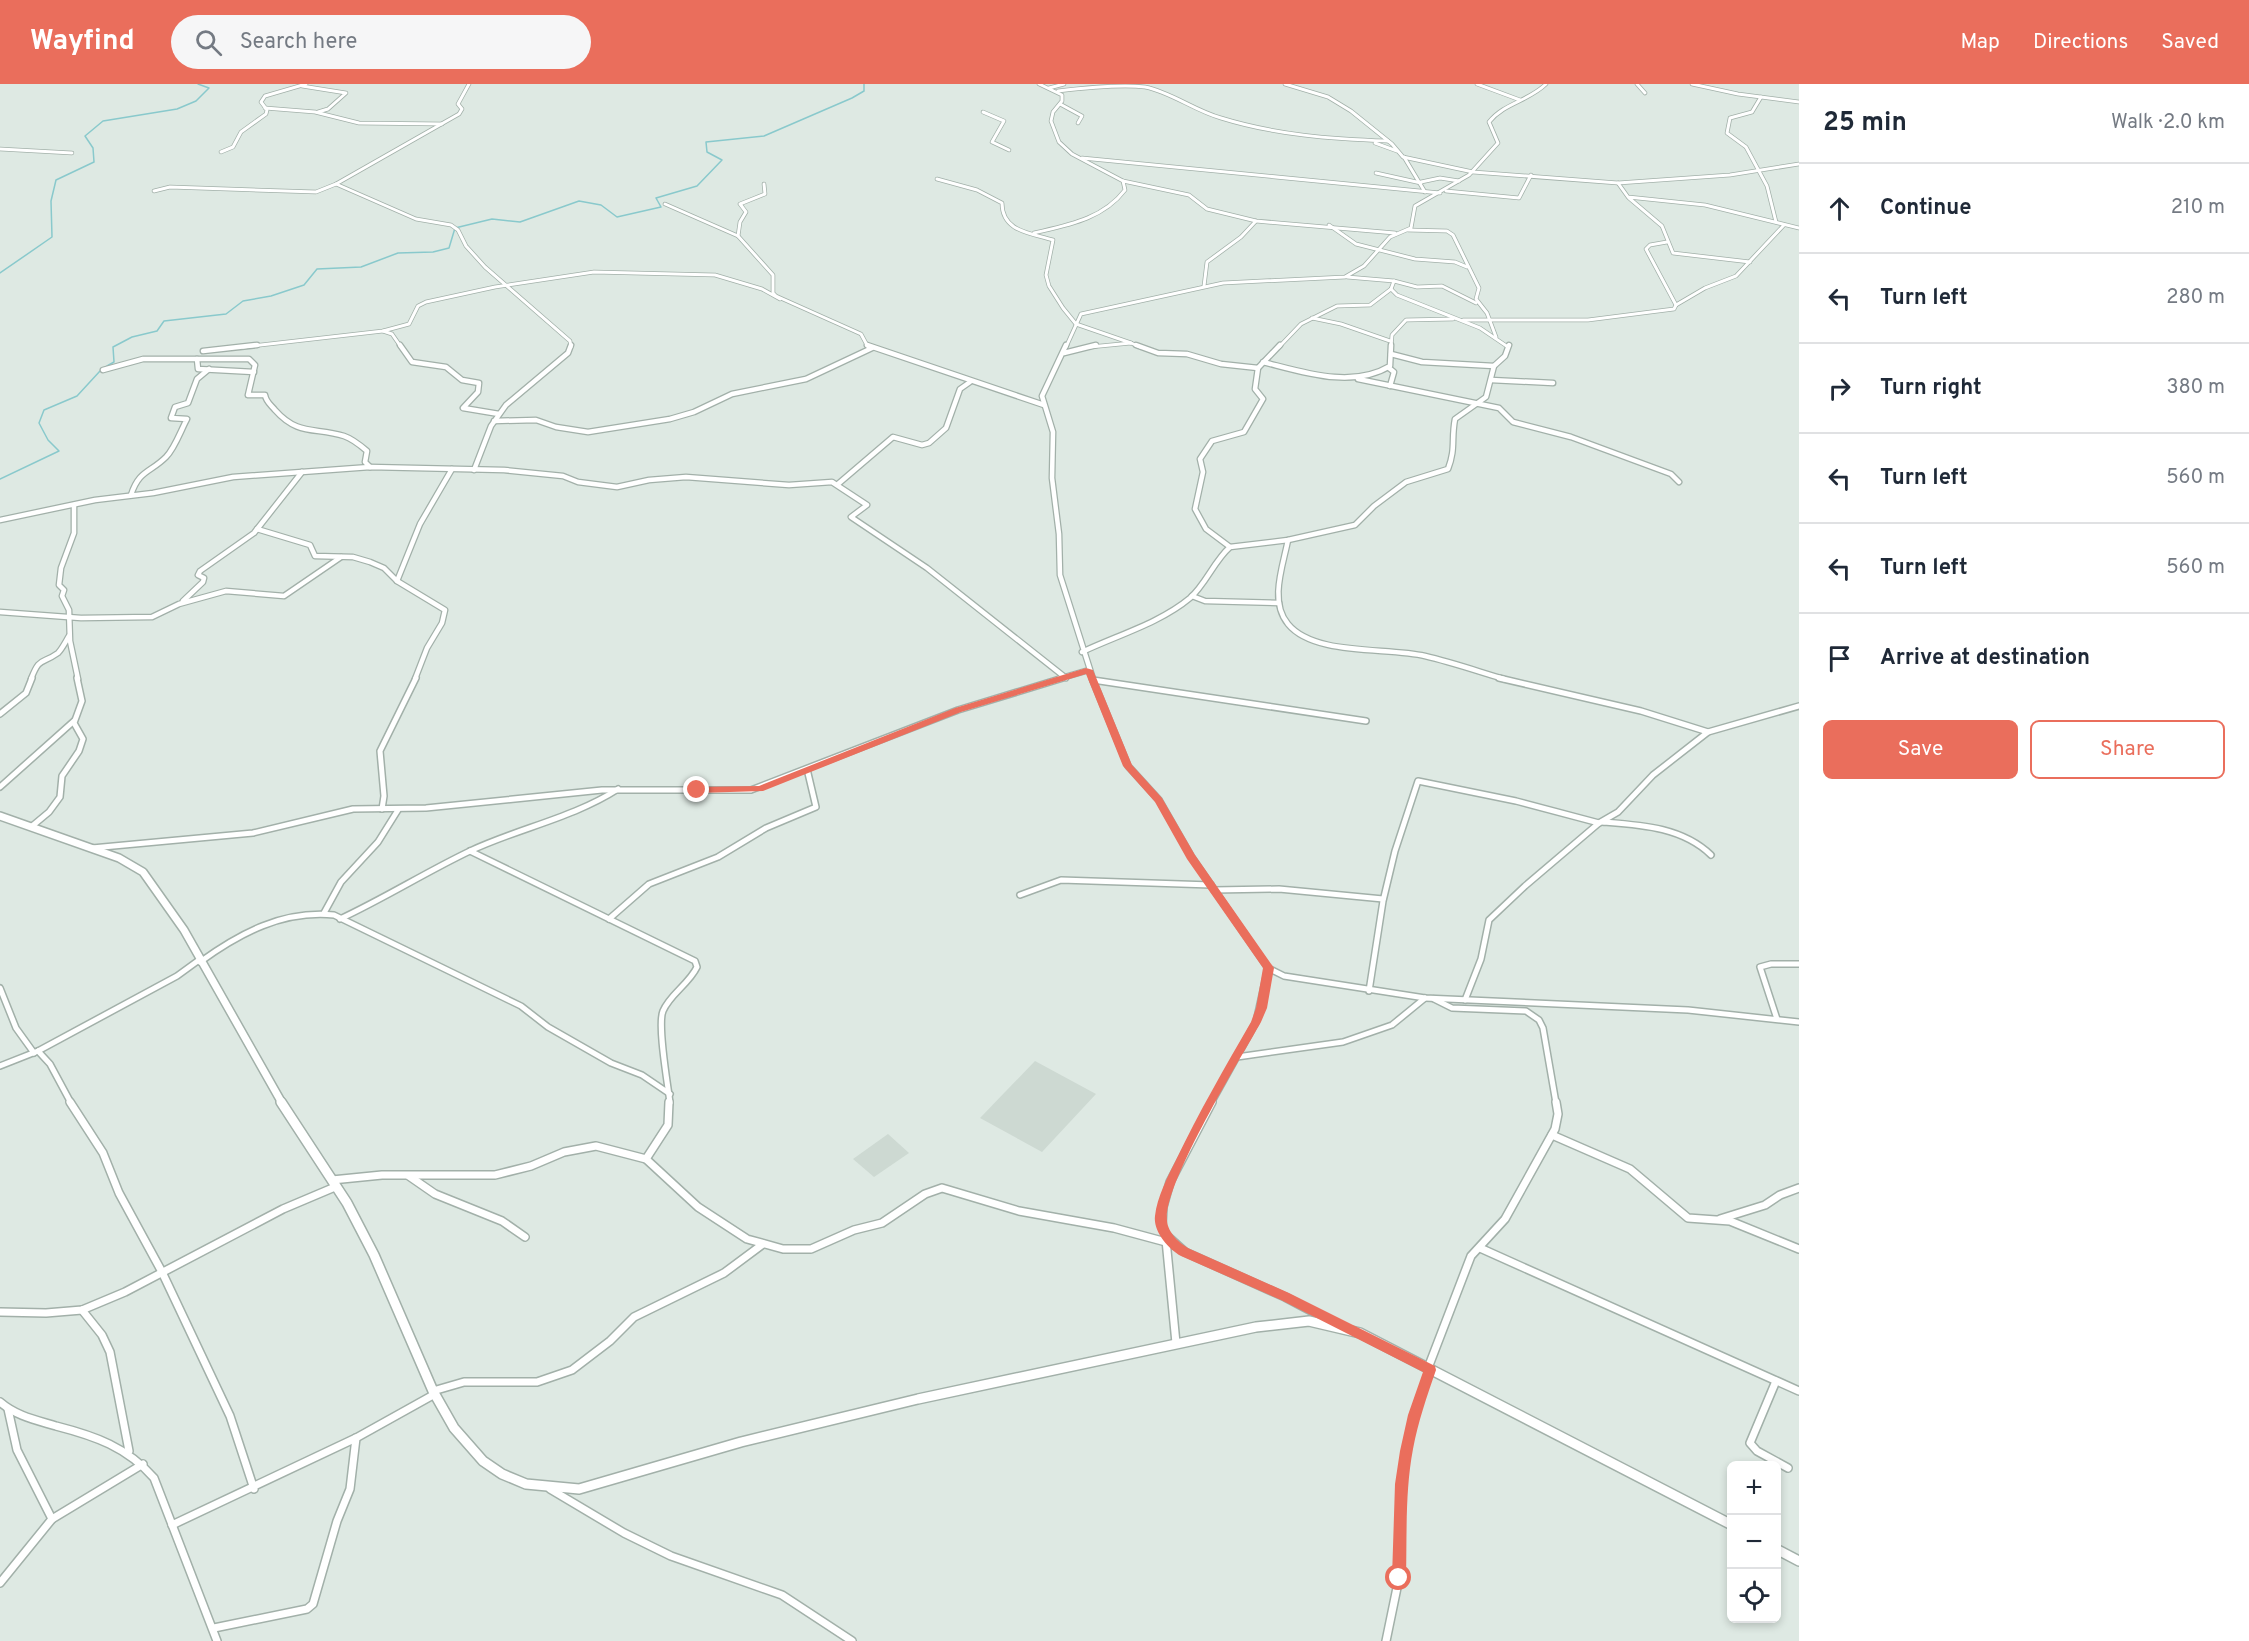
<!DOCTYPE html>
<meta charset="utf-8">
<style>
:root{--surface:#fff;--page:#f6f6f7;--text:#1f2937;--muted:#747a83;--line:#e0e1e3;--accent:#ea6e5c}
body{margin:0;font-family:Overpass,sans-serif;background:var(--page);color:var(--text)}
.controls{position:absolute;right:18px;bottom:18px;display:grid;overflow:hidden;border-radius:9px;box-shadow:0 3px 9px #0003}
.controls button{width:54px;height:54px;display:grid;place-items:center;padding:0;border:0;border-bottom:2px solid var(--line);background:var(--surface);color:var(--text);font:30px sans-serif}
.stop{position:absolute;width:18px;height:18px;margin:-14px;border:4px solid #ea6e5c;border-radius:50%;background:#fff}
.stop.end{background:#ea6e5c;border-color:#fff;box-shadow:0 2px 6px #0008}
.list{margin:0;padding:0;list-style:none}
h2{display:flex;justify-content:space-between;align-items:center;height:78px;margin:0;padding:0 24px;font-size:26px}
h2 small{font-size:20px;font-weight:400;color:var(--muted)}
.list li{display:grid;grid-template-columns:39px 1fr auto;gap:18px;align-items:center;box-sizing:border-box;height:90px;padding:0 24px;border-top:2px solid var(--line)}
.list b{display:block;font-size:22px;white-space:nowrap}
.list em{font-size:20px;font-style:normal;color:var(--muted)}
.actions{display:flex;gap:12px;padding:18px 24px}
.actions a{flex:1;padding:14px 0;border:2px solid var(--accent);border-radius:9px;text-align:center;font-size:21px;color:var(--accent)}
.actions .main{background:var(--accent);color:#fff}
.icon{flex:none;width:33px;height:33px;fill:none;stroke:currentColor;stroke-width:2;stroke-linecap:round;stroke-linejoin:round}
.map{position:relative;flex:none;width:1799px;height:1557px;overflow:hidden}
header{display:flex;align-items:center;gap:36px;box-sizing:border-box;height:84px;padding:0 30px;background:var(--accent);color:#fff}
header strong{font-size:28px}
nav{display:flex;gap:33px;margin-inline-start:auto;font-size:21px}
.search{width:420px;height:54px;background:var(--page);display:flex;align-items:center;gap:15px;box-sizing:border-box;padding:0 21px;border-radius:33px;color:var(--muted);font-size:22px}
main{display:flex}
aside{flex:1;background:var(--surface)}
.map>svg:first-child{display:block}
</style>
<header>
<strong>Wayfind</strong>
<div class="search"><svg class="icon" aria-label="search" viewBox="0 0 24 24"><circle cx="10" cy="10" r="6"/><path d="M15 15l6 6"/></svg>Search here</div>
<nav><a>Map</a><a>Directions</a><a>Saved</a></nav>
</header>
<main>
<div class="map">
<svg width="1799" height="1557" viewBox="0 0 1799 1557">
<rect width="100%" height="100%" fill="#dee9e3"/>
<g fill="#cdd9d2">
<polygon points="1035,977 1096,1010 1042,1068 980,1034"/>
<polygon points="888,1050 909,1069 874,1093 853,1075"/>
</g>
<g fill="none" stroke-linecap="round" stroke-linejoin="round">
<g stroke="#89c9cc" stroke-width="1.5">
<polyline points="0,189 52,153 51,117 56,96 94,78 93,64 85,52 103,37 177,25 196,17 209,4 198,0"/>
<polyline points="107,282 114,278 113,263 132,253 157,247 164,237 226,230 243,217 271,212 304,201 317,185 361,183 398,169 433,168 449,164 455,144 492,135 520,138 579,117 601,121 617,133 661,123 656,114 697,102 722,76 707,68 706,58 764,52 852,14 864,7 864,0"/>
<polyline points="0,395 59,367 48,356 39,339 44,326 77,312 100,287"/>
</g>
<g stroke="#a2b0a9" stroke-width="4.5">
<g id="minor-far3">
<polyline points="469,0 458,20 462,25 459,30 336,100 416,135 451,141 458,146 466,162 485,183 570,257 571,263"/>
<polyline points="1039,0 1062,11 1062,17 1053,28 1051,37 1059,58 1072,70 1123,97 1189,111 1207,125 1256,137 1395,149"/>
<polyline points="1285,0 1328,13 1351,27 1392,60 1403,73 1473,88 1618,99 1730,91 1799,80"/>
<polyline points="1477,0 1520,16"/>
<polyline points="1637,0 1645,9"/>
<polyline points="1692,0 1738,10 1799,18"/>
<polyline points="302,2 346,9 328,25 318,28"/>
<polyline points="1049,4 1064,0"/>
<path d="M1058,7C1083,4 1120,0 1145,3C1171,8 1195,27 1221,34C1276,51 1331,55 1388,57"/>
<polyline points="1761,13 1752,28 1730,34 1727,49 1746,63 1767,102 1776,138"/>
<polyline points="1060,20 1082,32 1078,39"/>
<polyline points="265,24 315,28 359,39 442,40"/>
<polyline points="983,28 1004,37 992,58 1009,66"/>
<polyline points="1375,59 1397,67"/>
<polyline points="0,65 72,69"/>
<polyline points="221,68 233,63 241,48 266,30 267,26 261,18 265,12 306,0"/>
<polyline points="1404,73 1425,108"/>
<polyline points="1082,74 1440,109"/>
<polyline points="1376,89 1421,99"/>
<path d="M937,95L977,106L1002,119C1002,148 1031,149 1053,156L1046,191L1049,202L1063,224L1076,240L1131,259"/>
<polyline points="1421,98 1440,94 1459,97"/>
<polyline points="1618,99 1628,113 1705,121 1799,144"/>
<polyline points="154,107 170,103 316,108 336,100"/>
<polyline points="1446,107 1519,114 1531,91"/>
<polyline points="1629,114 1662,142 1673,169 1750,178"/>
<polyline points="665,120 738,152 773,191 773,209 776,212 861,250 868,263"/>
<polyline points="1329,141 1356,160 1415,175 1455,178 1467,183"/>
<polyline points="1408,146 1447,147 1453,151 1479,204 1476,215 1487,229 1496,253"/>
<path d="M1034,149C1068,141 1103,135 1125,106L1123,97"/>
<polyline points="738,152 740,138 746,128 740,120 765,110 764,100"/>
<polyline points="1347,193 1394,197 1417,203 1442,202 1476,219"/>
<polyline points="1394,197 1391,205 1397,211 1480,244 1508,263"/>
<polyline points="1204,202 1207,178 1241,153 1256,137"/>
<polyline points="1676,221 1705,204 1736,192 1784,141"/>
<polyline points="1312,234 1341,240 1390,257"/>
<polyline points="1463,236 1588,236 1674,225 1676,221 1646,165 1650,161 1667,158"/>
<polyline points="383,247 392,250 401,263"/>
<polyline points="243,263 383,247 409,240 418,222 426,218 495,203 594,188 715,191 762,205 780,215"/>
<path d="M1066,263L1081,230L1223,199L1345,193L1364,182L1390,153L1411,144L1415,122L1469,91L1498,59L1489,38C1504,19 1529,17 1546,0"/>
<polyline points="1090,263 1131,259 1140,263"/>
<polyline points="1279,263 1301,240 1337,222 1370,221 1391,205"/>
<polyline points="1391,263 1392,251 1406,236 1453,235"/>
</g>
</g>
<g stroke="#a2b0a9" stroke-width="7">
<g id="minor-far2">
<polyline points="400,261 412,278 446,283 462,296 479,299 478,308 463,324 499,330"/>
<polyline points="867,261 1044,321"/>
<polyline points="1066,261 1042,312 1053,348 1052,394 1059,450 1060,491 1093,595"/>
<polyline points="1136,261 1158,269 1187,270 1221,280 1258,284"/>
<polyline points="203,267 257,261"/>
<polyline points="1064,269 1096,261"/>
<polyline points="1391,270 1422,278 1494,282"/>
<polyline points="197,275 198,285 254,288"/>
<path d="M1263,278C1303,288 1352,305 1390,282L1391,261"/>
<polyline points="1389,284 1394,288 1390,302"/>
<path d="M103,286L143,275H249L255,281L248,311H265C266,318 271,321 275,326C298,352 315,343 344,352C353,355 360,361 367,367L365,378L370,383"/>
<polyline points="1358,295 1499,324 1513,338 1571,353 1671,390 1679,398"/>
<polyline points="1491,296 1553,299"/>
<polyline points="494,337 536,336 556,343 588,348 670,335 694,328 732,310 806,295 872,264"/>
<polyline points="474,386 491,342 506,321 568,269 571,261"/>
<polyline points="838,400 893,353 922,361 929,359 946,344 960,305 970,298"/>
<path d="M131,411C139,386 150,389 166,373C175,364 181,346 187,335L171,334L175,323L188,319L197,295L209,285"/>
<polyline points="74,421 74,449 61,484 59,501 64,506 62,512 69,526 70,557 78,595"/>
<polyline points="0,436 95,416 153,409 233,393 370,383 504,386 563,392 578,398 617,403 649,396 686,393 789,401 832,398 867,421 851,433 927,484 1066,594"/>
<polyline points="257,445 310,461 315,472 353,473 370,478 384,484 397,497 445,526 442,539 427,564 415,595"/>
<path d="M1288,456C1283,482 1269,517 1288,540C1314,572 1387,563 1425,572C1451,578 1477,587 1504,595"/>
<polyline points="1230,463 1206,445 1195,425 1203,388 1200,375 1212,357 1244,348 1263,315 1255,305 1258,284 1280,261"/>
<polyline points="397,497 420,440 452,385"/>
<polyline points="1192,512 1205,517 1279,519"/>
<polyline points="183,517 203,498 204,494 198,491 200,487 254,449 302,388"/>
<polyline points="0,528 81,534 152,533 179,520 226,507 284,512 341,473"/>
<path d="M1082,568C1118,551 1160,539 1190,514C1206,500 1214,477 1230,463L1288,456L1355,441L1374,422L1406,398L1448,385C1456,364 1451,356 1455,335L1486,313L1494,282L1505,272L1509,261"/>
<path d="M31,595C40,572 41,581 58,569C62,565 66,557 69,552"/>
<polyline points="1058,595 1089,586"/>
</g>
</g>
<g stroke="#a2b0a9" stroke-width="8">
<g id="minor-far1">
<polyline points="1092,594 1128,682 1159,716 1191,772 1268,884 1284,892 1425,914 1688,926 1799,938"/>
<polyline points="1499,594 1641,627 1708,648"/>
<polyline points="1093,596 1366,637"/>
<polyline points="0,630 26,609 32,594"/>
<polyline points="0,703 74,637"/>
<polyline points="382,725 384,712 380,667 416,594"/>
<path d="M1602,738C1641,741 1682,743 1711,771"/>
<polyline points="31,743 49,728 60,713 62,692 79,667 83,655 74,639 82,617 77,594"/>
<polyline points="92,764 253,749 353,725 426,724 602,706 751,706 958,626 1063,594"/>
<path d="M470,767L695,877L697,883C689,900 670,910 663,927C657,941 668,1001 670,1019"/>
<polyline points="1214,806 1279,805 1383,815"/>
<polyline points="1020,811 1061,796 1211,801"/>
<polyline points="324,829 341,798 378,758 398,726"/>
<path d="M340,835C385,814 426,788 470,767C519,744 573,734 618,705"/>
<polyline points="609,835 649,800 718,773 766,744 816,723 807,685"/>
<path d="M200,878C240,849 283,826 334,831L521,922L548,943L611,979L642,991L670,1010"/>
<polyline points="0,904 16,944 34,969"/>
<polyline points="1369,907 1383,817 1395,767 1418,697 1516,717 1599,739"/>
<polyline points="1434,915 1452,924 1526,927 1539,936 1543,944 1556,1019"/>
<polyline points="1465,916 1481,875 1489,836 1525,802 1599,739 1618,728 1653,691 1708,648 1799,622"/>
<polyline points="1777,935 1760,883 1771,880 1799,880"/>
<polyline points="38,967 50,980 71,1019"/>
<polyline points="1237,973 1343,958 1392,941 1425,914"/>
<polyline points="0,982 38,967 177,892 199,876"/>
<polyline points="1211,1019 1256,938 1268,884"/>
</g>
</g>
<g stroke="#a2b0a9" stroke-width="10">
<g id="minor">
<polyline points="70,1018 103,1069 119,1109 162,1188 230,1332 254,1405"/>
<polyline points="1212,1018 1170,1098 1163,1123 1162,1142 1165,1150 1185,1168 1285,1213 1338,1241"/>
<polyline points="1552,1051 1630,1085 1688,1134 1730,1137 1799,1165"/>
<polyline points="646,1075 668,1041 669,1018"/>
<polyline points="409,1092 435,1110 502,1137 525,1153"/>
<polyline points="332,1096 382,1091 495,1091 531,1082 564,1068 596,1062 646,1075 698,1123 747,1155 783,1165 811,1165 854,1146 882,1139 925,1110 942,1104 1019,1127 1114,1144 1166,1158"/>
<polyline points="1720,1135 1765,1121 1780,1111 1799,1104"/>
<polyline points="1166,1156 1176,1259"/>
<polyline points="1480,1164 1799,1307"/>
<polyline points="82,1226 102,1251 110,1268 129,1367"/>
<polyline points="0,1228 46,1229 82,1226 125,1208 283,1125 335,1103"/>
<polyline points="1428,1284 1471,1172 1505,1135 1555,1045 1558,1030 1556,1018"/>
<polyline points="1776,1297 1750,1359 1757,1367 1788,1384"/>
<polyline points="433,1307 464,1298 537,1298 572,1286 610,1257 634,1233 724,1189 763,1160"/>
<path d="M0,1318C16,1332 36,1336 56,1342C95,1352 127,1363 154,1394L217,1557"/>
<polyline points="8,1325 17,1366 52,1435"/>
<polyline points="550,1405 624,1449 671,1472 782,1511 852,1557"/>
<polyline points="172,1441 356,1354 435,1310"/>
<polyline points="0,1499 52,1435 143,1380"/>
<polyline points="214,1544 307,1525 313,1520 337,1437 350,1405 356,1354"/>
<polyline points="1386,1557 1399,1494 1402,1400 1406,1367 1414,1331 1430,1286"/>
</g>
</g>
<g stroke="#a2b0a9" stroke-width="10">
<polyline id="tertiary-far1" points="0,732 119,774 143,788 184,846 282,1019"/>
</g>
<g stroke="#a2b0a9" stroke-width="12">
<g id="tertiary">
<polyline points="281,1018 347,1119 374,1171 433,1307 454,1344 483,1377 502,1390 526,1400 579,1405 741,1358 918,1315 1256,1243 1309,1237 1360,1249 1732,1441"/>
<polyline points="1776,1465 1799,1477"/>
</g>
</g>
<use href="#minor-far3" stroke="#fff" stroke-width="3"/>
<use href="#minor-far2" stroke="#fff" stroke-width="4.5"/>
<use href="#minor-far1" stroke="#fff" stroke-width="5"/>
<use href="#minor" stroke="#fff" stroke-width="7"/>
<use href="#tertiary-far1" stroke="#fff" stroke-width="7"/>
<use href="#tertiary" stroke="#fff" stroke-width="9"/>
</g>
<path fill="#ea6e5c" d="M1086,584L1093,586L1132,681L1162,714L1195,771L1274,884L1267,924L1261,938C1240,976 1163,1100 1167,1137C1168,1149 1180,1160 1190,1165L1289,1209L1435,1282L1436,1286C1427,1312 1418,1338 1413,1365C1405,1407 1407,1452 1406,1494L1399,1501L1392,1494L1395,1400L1400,1367L1408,1331L1423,1288L1281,1216L1181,1172C1168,1165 1153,1147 1155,1132C1157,1113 1168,1092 1176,1076C1199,1028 1225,983 1251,938L1256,924L1263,884L1187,775L1155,718L1123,682L1086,590L961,628L763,707L697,709L692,706L697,703L759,702L955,624Z"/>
</svg>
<div class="controls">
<button>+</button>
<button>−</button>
<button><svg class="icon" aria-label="locate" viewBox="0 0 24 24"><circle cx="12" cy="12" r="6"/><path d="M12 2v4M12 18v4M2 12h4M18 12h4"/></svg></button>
</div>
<div class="stop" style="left:1399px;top:1494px"></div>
<div class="stop end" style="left:697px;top:706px"></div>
</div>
<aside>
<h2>25 min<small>Walk · 2.0 km</small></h2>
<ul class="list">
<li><svg class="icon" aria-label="ahead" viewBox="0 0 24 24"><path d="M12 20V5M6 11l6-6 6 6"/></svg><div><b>Continue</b></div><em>210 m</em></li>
<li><svg class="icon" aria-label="left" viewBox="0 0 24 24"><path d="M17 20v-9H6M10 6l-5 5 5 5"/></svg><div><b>Turn left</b></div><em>280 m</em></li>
<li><svg class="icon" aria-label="right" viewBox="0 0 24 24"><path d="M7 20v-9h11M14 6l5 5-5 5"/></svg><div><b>Turn right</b></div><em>380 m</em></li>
<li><svg class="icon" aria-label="left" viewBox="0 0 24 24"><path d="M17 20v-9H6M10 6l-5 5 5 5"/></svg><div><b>Turn left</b></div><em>560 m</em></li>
<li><svg class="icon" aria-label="left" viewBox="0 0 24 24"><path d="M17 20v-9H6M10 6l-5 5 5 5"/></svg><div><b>Turn left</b></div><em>560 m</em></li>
<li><svg class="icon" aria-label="arrive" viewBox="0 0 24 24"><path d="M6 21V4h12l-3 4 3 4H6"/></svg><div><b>Arrive at destination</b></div></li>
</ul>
<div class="actions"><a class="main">Save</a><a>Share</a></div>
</aside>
</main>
